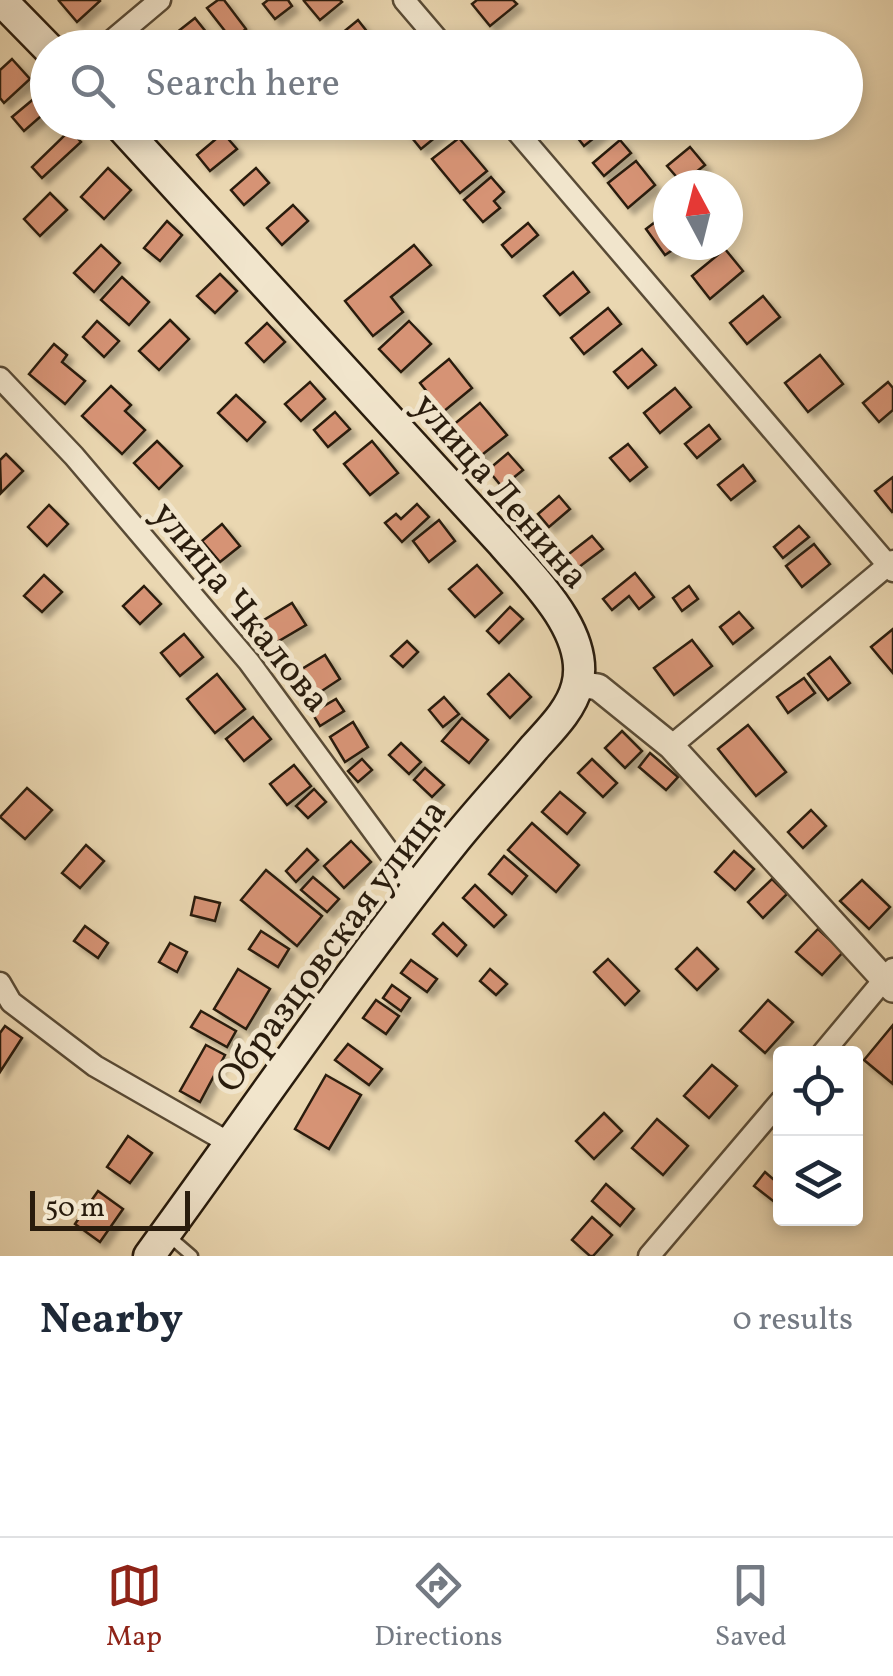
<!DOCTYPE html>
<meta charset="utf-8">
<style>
:root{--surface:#fff;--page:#f2f2f3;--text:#1f2937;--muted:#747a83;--line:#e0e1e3;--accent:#8f2418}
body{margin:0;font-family:Vollkorn,serif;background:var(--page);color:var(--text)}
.controls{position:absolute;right:30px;bottom:30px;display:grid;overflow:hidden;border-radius:10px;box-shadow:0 5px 15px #0003}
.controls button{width:90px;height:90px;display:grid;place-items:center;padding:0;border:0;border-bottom:2px solid var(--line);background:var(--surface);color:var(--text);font:50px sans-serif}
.compass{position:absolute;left:653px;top:170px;width:90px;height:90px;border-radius:50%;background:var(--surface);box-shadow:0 5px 15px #0003;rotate:353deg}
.scale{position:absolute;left:30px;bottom:25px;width:160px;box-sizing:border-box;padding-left:10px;border:5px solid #291c0d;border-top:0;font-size:28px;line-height:35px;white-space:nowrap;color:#291c0d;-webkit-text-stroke:8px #f1e5cc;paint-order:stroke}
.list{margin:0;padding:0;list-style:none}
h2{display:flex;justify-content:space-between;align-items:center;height:130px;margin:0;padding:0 40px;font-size:42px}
h2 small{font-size:32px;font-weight:400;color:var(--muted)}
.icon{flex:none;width:55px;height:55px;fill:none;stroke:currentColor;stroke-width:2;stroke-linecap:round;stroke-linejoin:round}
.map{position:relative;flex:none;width:893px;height:1256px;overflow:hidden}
.search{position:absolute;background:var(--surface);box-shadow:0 5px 15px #0003;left:30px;right:30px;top:30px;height:110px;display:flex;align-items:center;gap:25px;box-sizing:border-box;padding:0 35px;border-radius:55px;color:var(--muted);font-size:38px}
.sheet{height:280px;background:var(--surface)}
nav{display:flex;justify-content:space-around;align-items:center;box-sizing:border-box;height:140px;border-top:2px solid var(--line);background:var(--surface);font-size:28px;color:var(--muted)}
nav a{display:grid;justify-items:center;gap:5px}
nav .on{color:var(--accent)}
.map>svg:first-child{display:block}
</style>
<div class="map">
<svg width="893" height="1256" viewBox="0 0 893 1256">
<defs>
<filter id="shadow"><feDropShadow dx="6" dy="6" stdDeviation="2.5" flood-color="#0004"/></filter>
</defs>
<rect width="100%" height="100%" fill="#ead7b1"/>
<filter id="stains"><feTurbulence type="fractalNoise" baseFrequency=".002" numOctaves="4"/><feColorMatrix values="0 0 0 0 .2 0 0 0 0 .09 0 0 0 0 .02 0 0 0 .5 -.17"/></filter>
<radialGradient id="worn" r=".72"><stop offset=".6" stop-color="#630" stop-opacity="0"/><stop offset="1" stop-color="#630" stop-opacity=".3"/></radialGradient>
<g fill="#d69374" stroke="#291c0d" stroke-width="2.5" filter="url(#shadow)">
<polygon points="61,0 99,0 100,1 77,22 59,1"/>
<polygon points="218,0 224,0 246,29 232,40 207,8"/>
<polygon points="268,0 288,0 292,6 275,19 263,4"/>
<polygon points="306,0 340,0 342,2 320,20 304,1"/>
<polygon points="477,0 513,0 517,4 490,26 472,4"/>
<polygon points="195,18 214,42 208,48 188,48 176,33"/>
<polygon points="358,20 380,48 334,48 330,43"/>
<polygon points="12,59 30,79 4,103 0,98 0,70"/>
<polygon points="42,92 48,98 48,110 24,131 12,117"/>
<polygon points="399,122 444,122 448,127 421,149"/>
<polygon points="577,122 614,122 584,146 570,128"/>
<polygon points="70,130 81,142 42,178 32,167"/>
<polygon points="223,133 237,149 210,171 197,155"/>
<polygon points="459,138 487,171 460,193 432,159"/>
<polygon points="620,140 631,153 604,176 593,163"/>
<polygon points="690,147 705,165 682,183 667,166"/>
<polygon points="636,161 655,185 628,208 608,183"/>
<polygon points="108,168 131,190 104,219 81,197"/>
<polygon points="256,168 269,183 244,205 231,190"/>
<polygon points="491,177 504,192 494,201 500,208 483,222 464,200"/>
<polygon points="50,193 67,210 40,236 24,219"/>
<polygon points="293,205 308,221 282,245 267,228"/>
<polygon points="668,212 668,245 680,245 665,255 646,229"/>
<polygon points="167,221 182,235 160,261 144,248"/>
<polygon points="528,223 538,235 512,257 502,245"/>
<polygon points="101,245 120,263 94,292 74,273"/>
<polygon points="414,245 431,265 391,297 403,312 373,336 345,301"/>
<polygon points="725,249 743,271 710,299 692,276"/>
<polygon points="573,272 589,292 560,315 544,296"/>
<polygon points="220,274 237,291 215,313 197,296"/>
<polygon points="122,277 149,302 129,325 101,300"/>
<polygon points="763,296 780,317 747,344 730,323"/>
<polygon points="608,308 621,324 584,354 571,338"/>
<polygon points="170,320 189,339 159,370 139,351"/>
<polygon points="97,321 119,341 104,357 83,337"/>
<polygon points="409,321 431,344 401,372 379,349"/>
<polygon points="267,323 285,342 264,362 246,343"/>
<polygon points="54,344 67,355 62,362 85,381 65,404 29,374"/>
<polygon points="642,349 656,365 628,388 614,372"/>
<polygon points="820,355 843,384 808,412 785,383"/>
<polygon points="449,359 472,388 443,412 420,383"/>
<polygon points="310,382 325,399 301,421 285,404"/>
<polygon points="888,382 893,388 893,410 879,422 863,403"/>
<polygon points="111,386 131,405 125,411 145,430 122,454 82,416"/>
<polygon points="675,388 691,407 660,433 644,413"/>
<polygon points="236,395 265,422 247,441 218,413"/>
<polygon points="480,403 507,435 478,458 452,426"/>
<polygon points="335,412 350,429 328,447 314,430"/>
<polygon points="709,425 720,439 697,458 685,444"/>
<polygon points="157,441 182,466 159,489 134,463"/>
<polygon points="372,441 398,473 370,495 344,464"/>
<polygon points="628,444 647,467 630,481 610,458"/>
<polygon points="508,453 523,470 502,487 488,470"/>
<polygon points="6,454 23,471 1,493 0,460"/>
<polygon points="743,465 755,481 731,500 718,485"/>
<polygon points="893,477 893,511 892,512 875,491"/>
<polygon points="559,496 570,509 549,527 538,514"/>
<polygon points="417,504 429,517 402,542 385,523 396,514 401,519"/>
<polygon points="49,505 68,524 47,546 28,527"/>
<polygon points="439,520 455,541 429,562 413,541"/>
<polygon points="222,524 240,546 220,562 202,541"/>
<polygon points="799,526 809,537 783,558 774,547"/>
<polygon points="592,536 603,549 575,570 565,557"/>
<polygon points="814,544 830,564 802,587 786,566"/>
<polygon points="477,565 502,593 475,617 449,589"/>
<polygon points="635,573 654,597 639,609 629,596 612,610 603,599"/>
<polygon points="44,575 62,592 42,612 24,596"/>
<polygon points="144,586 161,604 140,624 123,606"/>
<polygon points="689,586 698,599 682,611 673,598"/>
<polygon points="292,603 306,625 272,645 259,623"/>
<polygon points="510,607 523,619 499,643 487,631"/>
<polygon points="739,612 753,628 733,644 720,627"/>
<polygon points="893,629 893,673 871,647"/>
<polygon points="184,634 203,657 180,676 161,653"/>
<polygon points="692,640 712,666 674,695 654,668"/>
<polygon points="407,641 418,652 403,667 391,656"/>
<polygon points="325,655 340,679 308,700 292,675"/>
<polygon points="830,657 850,683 828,700 808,674"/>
<polygon points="217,674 245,709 215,733 187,699"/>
<polygon points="509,674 531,697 510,718 488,694"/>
<polygon points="804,678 815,693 788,713 777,697"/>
<polygon points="444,697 459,714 443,727 429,710"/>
<polygon points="336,699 344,711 320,726 312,713"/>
<polygon points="253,717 271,739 244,761 226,739"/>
<polygon points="462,718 488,740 469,763 442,741"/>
<polygon points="353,722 368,747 345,762 330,737"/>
<polygon points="748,725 786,772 756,796 718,749"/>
<polygon points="622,731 642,751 625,768 605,748"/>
<polygon points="401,743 421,762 409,774 389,755"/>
<polygon points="650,753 678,777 666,790 639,767"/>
<polygon points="362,759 372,770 358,782 348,771"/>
<polygon points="592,759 617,783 603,797 578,773"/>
<polygon points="294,765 311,786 287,805 270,784"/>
<polygon points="425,768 444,785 432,797 414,780"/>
<polygon points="27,788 52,810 25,839 0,817"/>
<polygon points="314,789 326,802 308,818 296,806"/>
<polygon points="560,792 585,813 567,834 542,812"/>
<polygon points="811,810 826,826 803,848 788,832"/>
<polygon points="532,823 579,865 556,892 508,850"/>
<polygon points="351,841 371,862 344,888 324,866"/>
<polygon points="86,845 104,861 80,888 62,873"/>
<polygon points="307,849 318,860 296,882 286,871"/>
<polygon points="734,851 754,869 735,890 715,872"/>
<polygon points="504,856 527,876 512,894 489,874"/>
<polygon points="266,870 322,916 297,946 241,900"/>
<polygon points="313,877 339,899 327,912 301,890"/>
<polygon points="772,879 787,894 763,918 748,902"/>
<polygon points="862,880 890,907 869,929 840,901"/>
<polygon points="475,885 506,915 494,927 463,898"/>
<polygon points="195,897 220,903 215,921 191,915"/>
<polygon points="443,923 466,945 457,956 433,934"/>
<polygon points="85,926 108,943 98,958 74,941"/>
<polygon points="818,929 843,952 822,975 796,952"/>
<polygon points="261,931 289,949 278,967 249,949"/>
<polygon points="170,943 187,952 177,972 159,962"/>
<polygon points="697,948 718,969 697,990 676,969"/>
<polygon points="608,959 639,991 625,1005 594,972"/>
<polygon points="411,960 437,979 427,992 401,973"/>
<polygon points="238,969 270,989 246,1029 214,1009"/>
<polygon points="490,969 507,984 496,995 480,981"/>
<polygon points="392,985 410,998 401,1011 383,998"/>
<polygon points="376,1000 399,1016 386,1034 363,1018"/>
<polygon points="768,1000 793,1022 765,1053 740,1031"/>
<polygon points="201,1011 236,1031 227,1047 191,1027"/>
<polygon points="893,1025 893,1084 864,1060"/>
<polygon points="5,1026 22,1038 0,1072 0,1033"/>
<polygon points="348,1044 382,1069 369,1085 335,1060"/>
<polygon points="206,1045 225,1055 200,1102 180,1091"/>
<polygon points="712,1065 737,1086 709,1118 684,1096"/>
<polygon points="326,1075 361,1095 329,1149 295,1129"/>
<polygon points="604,1113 622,1131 594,1159 576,1141"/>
<polygon points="657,1119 688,1146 663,1175 632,1148"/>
<polygon points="128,1136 152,1153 130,1183 107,1167"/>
<polygon points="765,1172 780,1185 780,1199 777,1204 754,1186"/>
<polygon points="606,1184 634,1209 620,1226 592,1201"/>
<polygon points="98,1191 123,1209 100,1242 75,1224"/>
<polygon points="592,1217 612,1235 593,1256 590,1256 572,1240"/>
</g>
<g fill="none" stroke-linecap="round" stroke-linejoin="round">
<g stroke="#594b36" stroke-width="15">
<polyline id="service" points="170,1237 192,1256"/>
</g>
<g stroke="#594b36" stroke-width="25">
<g id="minor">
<polyline points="404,0 445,48"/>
<polyline points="103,48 160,0"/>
<polyline points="509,122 893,571"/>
<polyline points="0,378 74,456 249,662 416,889"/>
<polyline points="671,746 893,561"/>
<polyline points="0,983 11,1002 95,1066 231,1144"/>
<polyline points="822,1054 893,969"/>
<polyline points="649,1256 780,1102"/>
</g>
</g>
<g stroke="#594b36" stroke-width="30">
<polyline id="tertiary" points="578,684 598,687 671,746 893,989"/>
</g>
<g stroke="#291c0d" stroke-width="35">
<g id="secondary">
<polyline points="1,0 48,48"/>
<path d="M117,122L503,544C534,580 591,634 577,686C571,710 550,730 534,748C508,779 480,809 455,840C347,974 250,1118 149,1256"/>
</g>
</g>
<use href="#service" stroke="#f1e5cc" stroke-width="10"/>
<use href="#minor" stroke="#f1e5cc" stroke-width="20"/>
<use href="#tertiary" stroke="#f1e5cc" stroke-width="25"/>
<use href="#secondary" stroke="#f1e5cc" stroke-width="30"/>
</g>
<g text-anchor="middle" stroke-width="10" stroke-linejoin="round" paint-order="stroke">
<g font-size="38" fill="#291c0d" stroke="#f1e5cc">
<text transform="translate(502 490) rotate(49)" y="13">улица Ленина</text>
<text transform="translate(242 606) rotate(51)" y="13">улица Чкалова</text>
<text transform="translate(330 945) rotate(-53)" y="13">Образцовская улица</text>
</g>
</g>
<rect width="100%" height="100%" filter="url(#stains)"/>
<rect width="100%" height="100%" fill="url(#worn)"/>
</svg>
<div class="controls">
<button><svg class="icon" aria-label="locate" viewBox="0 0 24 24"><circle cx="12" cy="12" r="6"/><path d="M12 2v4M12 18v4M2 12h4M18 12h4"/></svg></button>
<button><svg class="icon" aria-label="layers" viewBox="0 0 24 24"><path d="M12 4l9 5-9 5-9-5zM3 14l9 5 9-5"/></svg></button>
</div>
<svg class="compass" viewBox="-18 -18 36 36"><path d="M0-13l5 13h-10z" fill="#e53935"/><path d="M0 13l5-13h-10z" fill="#747a83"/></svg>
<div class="scale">50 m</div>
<div class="search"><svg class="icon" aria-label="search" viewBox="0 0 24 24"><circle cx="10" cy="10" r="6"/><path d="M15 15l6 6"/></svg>Search here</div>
</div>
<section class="sheet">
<h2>Nearby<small>0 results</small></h2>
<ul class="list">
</ul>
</section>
<nav>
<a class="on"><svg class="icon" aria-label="map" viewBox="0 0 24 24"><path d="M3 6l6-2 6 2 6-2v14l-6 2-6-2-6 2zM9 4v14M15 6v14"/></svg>Map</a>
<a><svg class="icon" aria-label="directions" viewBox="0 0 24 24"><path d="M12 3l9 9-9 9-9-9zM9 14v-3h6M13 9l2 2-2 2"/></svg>Directions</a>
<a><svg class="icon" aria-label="saved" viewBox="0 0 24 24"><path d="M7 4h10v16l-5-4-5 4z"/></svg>Saved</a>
</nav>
